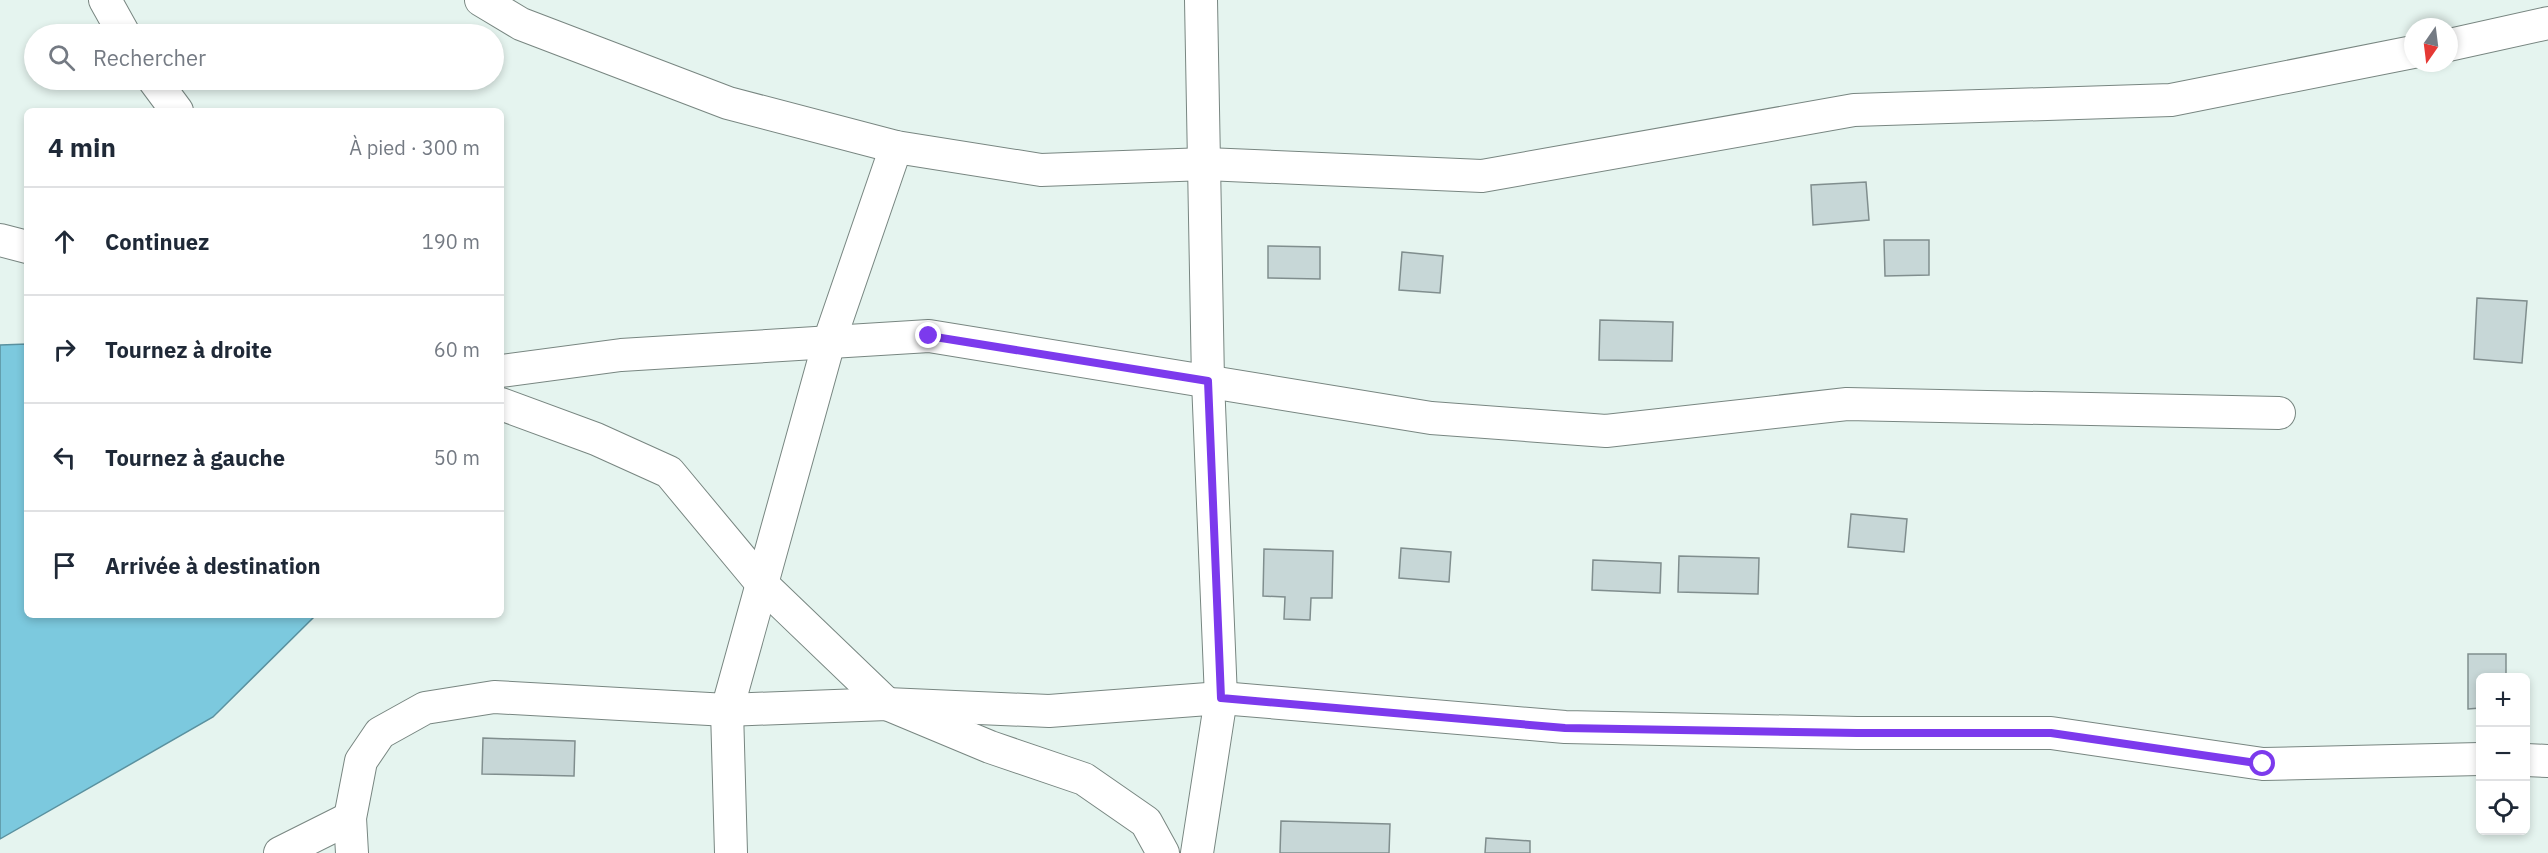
<!DOCTYPE html>
<html lang="fr">
<meta charset="utf-8">
<style>
:root{--surface:#fff;--page:#f6f6f7;--text:#1f2937;--muted:#747a83;--line:#e0e1e3}
body{margin:0;font-family:"IBM Plex Sans",sans-serif;background:var(--page);color:var(--text)}
.controls{position:absolute;right:18px;bottom:18px;display:grid;overflow:hidden;border-radius:9px;box-shadow:0 3px 9px #0003}
.controls button{width:54px;height:54px;display:grid;place-items:center;padding:0;border:0;border-bottom:2px solid var(--line);background:var(--surface);color:var(--text);font:30px sans-serif}
.compass{position:absolute;left:2404px;top:18px;width:54px;height:54px;border-radius:50%;background:var(--surface);box-shadow:0 3px 9px #0003;rotate:194deg}
.stop{position:absolute;width:18px;height:18px;margin:-14px;border:4px solid #7c3aed;border-radius:50%;background:#fff}
.stop.end{background:#7c3aed;border-color:#fff;box-shadow:0 2px 6px #0008}
.list{margin:0;padding:0;list-style:none}
h2{display:flex;justify-content:space-between;align-items:center;height:78px;margin:0;padding:0 24px;font-size:26px}
h2 small{font-size:20px;font-weight:400;color:var(--muted)}
.list li{display:grid;grid-template-columns:39px 1fr auto;gap:18px;align-items:center;box-sizing:border-box;height:108px;padding:0 24px;border-top:2px solid var(--line)}
.list b{display:block;font-size:22px;white-space:nowrap}
.list em{font-size:20px;font-style:normal;color:var(--muted)}
.icon{flex:none;width:33px;height:33px;fill:none;stroke:currentColor;stroke-width:2;stroke-linecap:round;stroke-linejoin:round}
.map{position:relative;flex:none;width:2548px;height:853px;overflow:hidden}
.search{position:absolute;background:var(--surface);box-shadow:0 3px 9px #0003;left:24px;top:24px;width:480px;height:66px;display:flex;align-items:center;gap:15px;box-sizing:border-box;padding:0 21px;border-radius:33px;color:var(--muted);font-size:22px}
.panel{position:absolute;background:var(--surface);box-shadow:0 3px 9px #0003;left:24px;top:108px;width:480px;height:510px;border-radius:9px}
.map>svg:first-child{display:block}
</style>
<div class="map">
<svg width="2548" height="853" viewBox="0 0 2548 853">
<rect width="100%" height="100%" fill="#e5f4ef"/>
<polygon fill="#7cc9de" stroke="#5a919f" stroke-width="1.5" points="27,344 27,615 316,615 213,717 0,839 0,345"/>
<g fill="#c7d7d7" stroke="#808e8e" stroke-width="1.5">
<polygon points="1866,182 1869,220 1813,225 1811,185"/>
<polygon points="1884,240 1929,240 1929,275 1885,276"/>
<polygon points="1268,246 1320,247 1320,279 1268,278"/>
<polygon points="1402,252 1443,256 1440,293 1399,290"/>
<polygon points="2477,298 2527,301 2522,363 2474,359"/>
<polygon points="1600,320 1673,322 1672,361 1599,360"/>
<polygon points="1851,514 1907,519 1904,552 1848,547"/>
<polygon points="1401,548 1451,552 1449,582 1399,578"/>
<polygon points="1264,549 1333,551 1332,598 1311,598 1310,620 1284,619 1285,597 1263,596"/>
<polygon points="1679,556 1759,558 1758,594 1678,592"/>
<polygon points="1593,560 1661,563 1660,593 1592,590"/>
<polygon points="2468,654 2506,654 2506,678 2480,678 2480,708 2468,709"/>
<polygon points="483,738 575,741 574,776 482,774"/>
<polygon points="1281,821 1390,824 1389,853 1280,853"/>
<polygon points="1486,838 1530,841 1530,853 1485,853"/>
</g>
<g fill="none" stroke-linecap="round" stroke-linejoin="round">
<g stroke="#788681" stroke-width="34">
<g id="street">
<polyline points="105,0 124,34"/>
<polyline points="481,0 521,24 728,103 896,147 1041,170 1206,164 1482,176 1854,110 2171,100 2413,52"/>
<polyline points="2449,45 2548,23"/>
<polyline points="154,80 177,111"/>
<polyline points="0,240 27,247"/>
<polyline points="501,371 621,355 929,336 1431,418 1606,431 1847,404 2279,413"/>
<polyline points="501,404 596,439 669,472 763,585 887,704 990,747 1084,779 1146,822 1163,853"/>
<polyline points="2526,760 2548,761"/>
<polyline points="280,853 350,818"/>
<polyline points="352,853 350,818 361,761 380,733 425,708 494,697 727,710 887,704 1049,711 1221,698 1565,727 1857,733 2051,733 2263,764 2480,759"/>
<polyline points="731,853 727,710 829,342 896,147"/>
<polyline points="1197,853 1221,698 1208,381 1201,0"/>
</g>
</g>
<use href="#street" stroke="#fff" stroke-width="32"/>
</g>
<g fill="none" stroke-linecap="round" stroke-linejoin="round">
<polyline stroke="#7c3aed" stroke-width="8" points="929,336 1208,381 1221,698 1565,728 1857,733 2051,733 2263,764"/>
</g>
</svg>
<div class="controls">
<button>+</button>
<button>−</button>
<button><svg class="icon" aria-label="locate" viewBox="0 0 24 24"><circle cx="12" cy="12" r="6"/><path d="M12 2v4M12 18v4M2 12h4M18 12h4"/></svg></button>
</div>
<svg class="compass" viewBox="-18 -18 36 36"><path d="M0-13l5 13h-10z" fill="#e53935"/><path d="M0 13l5-13h-10z" fill="#747a83"/></svg>
<div class="stop" style="left:2263px;top:764px"></div>
<div class="stop end" style="left:929px;top:336px"></div>
<div class="search"><svg class="icon" aria-label="search" viewBox="0 0 24 24"><circle cx="10" cy="10" r="6"/><path d="M15 15l6 6"/></svg>Rechercher</div>
<section class="panel">
<h2>4 min<small>À pied · 300 m</small></h2>
<ul class="list">
<li><svg class="icon" aria-label="ahead" viewBox="0 0 24 24"><path d="M12 20V5M6 11l6-6 6 6"/></svg><div><b>Continuez</b></div><em>190 m</em></li>
<li><svg class="icon" aria-label="right" viewBox="0 0 24 24"><path d="M7 20v-9h11M14 6l5 5-5 5"/></svg><div><b>Tournez à droite</b></div><em>60 m</em></li>
<li><svg class="icon" aria-label="left" viewBox="0 0 24 24"><path d="M17 20v-9H6M10 6l-5 5 5 5"/></svg><div><b>Tournez à gauche</b></div><em>50 m</em></li>
<li><svg class="icon" aria-label="arrive" viewBox="0 0 24 24"><path d="M6 21V4h12l-3 4 3 4H6"/></svg><div><b>Arrivée à destination</b></div></li>
</ul>
</section>
</div>
